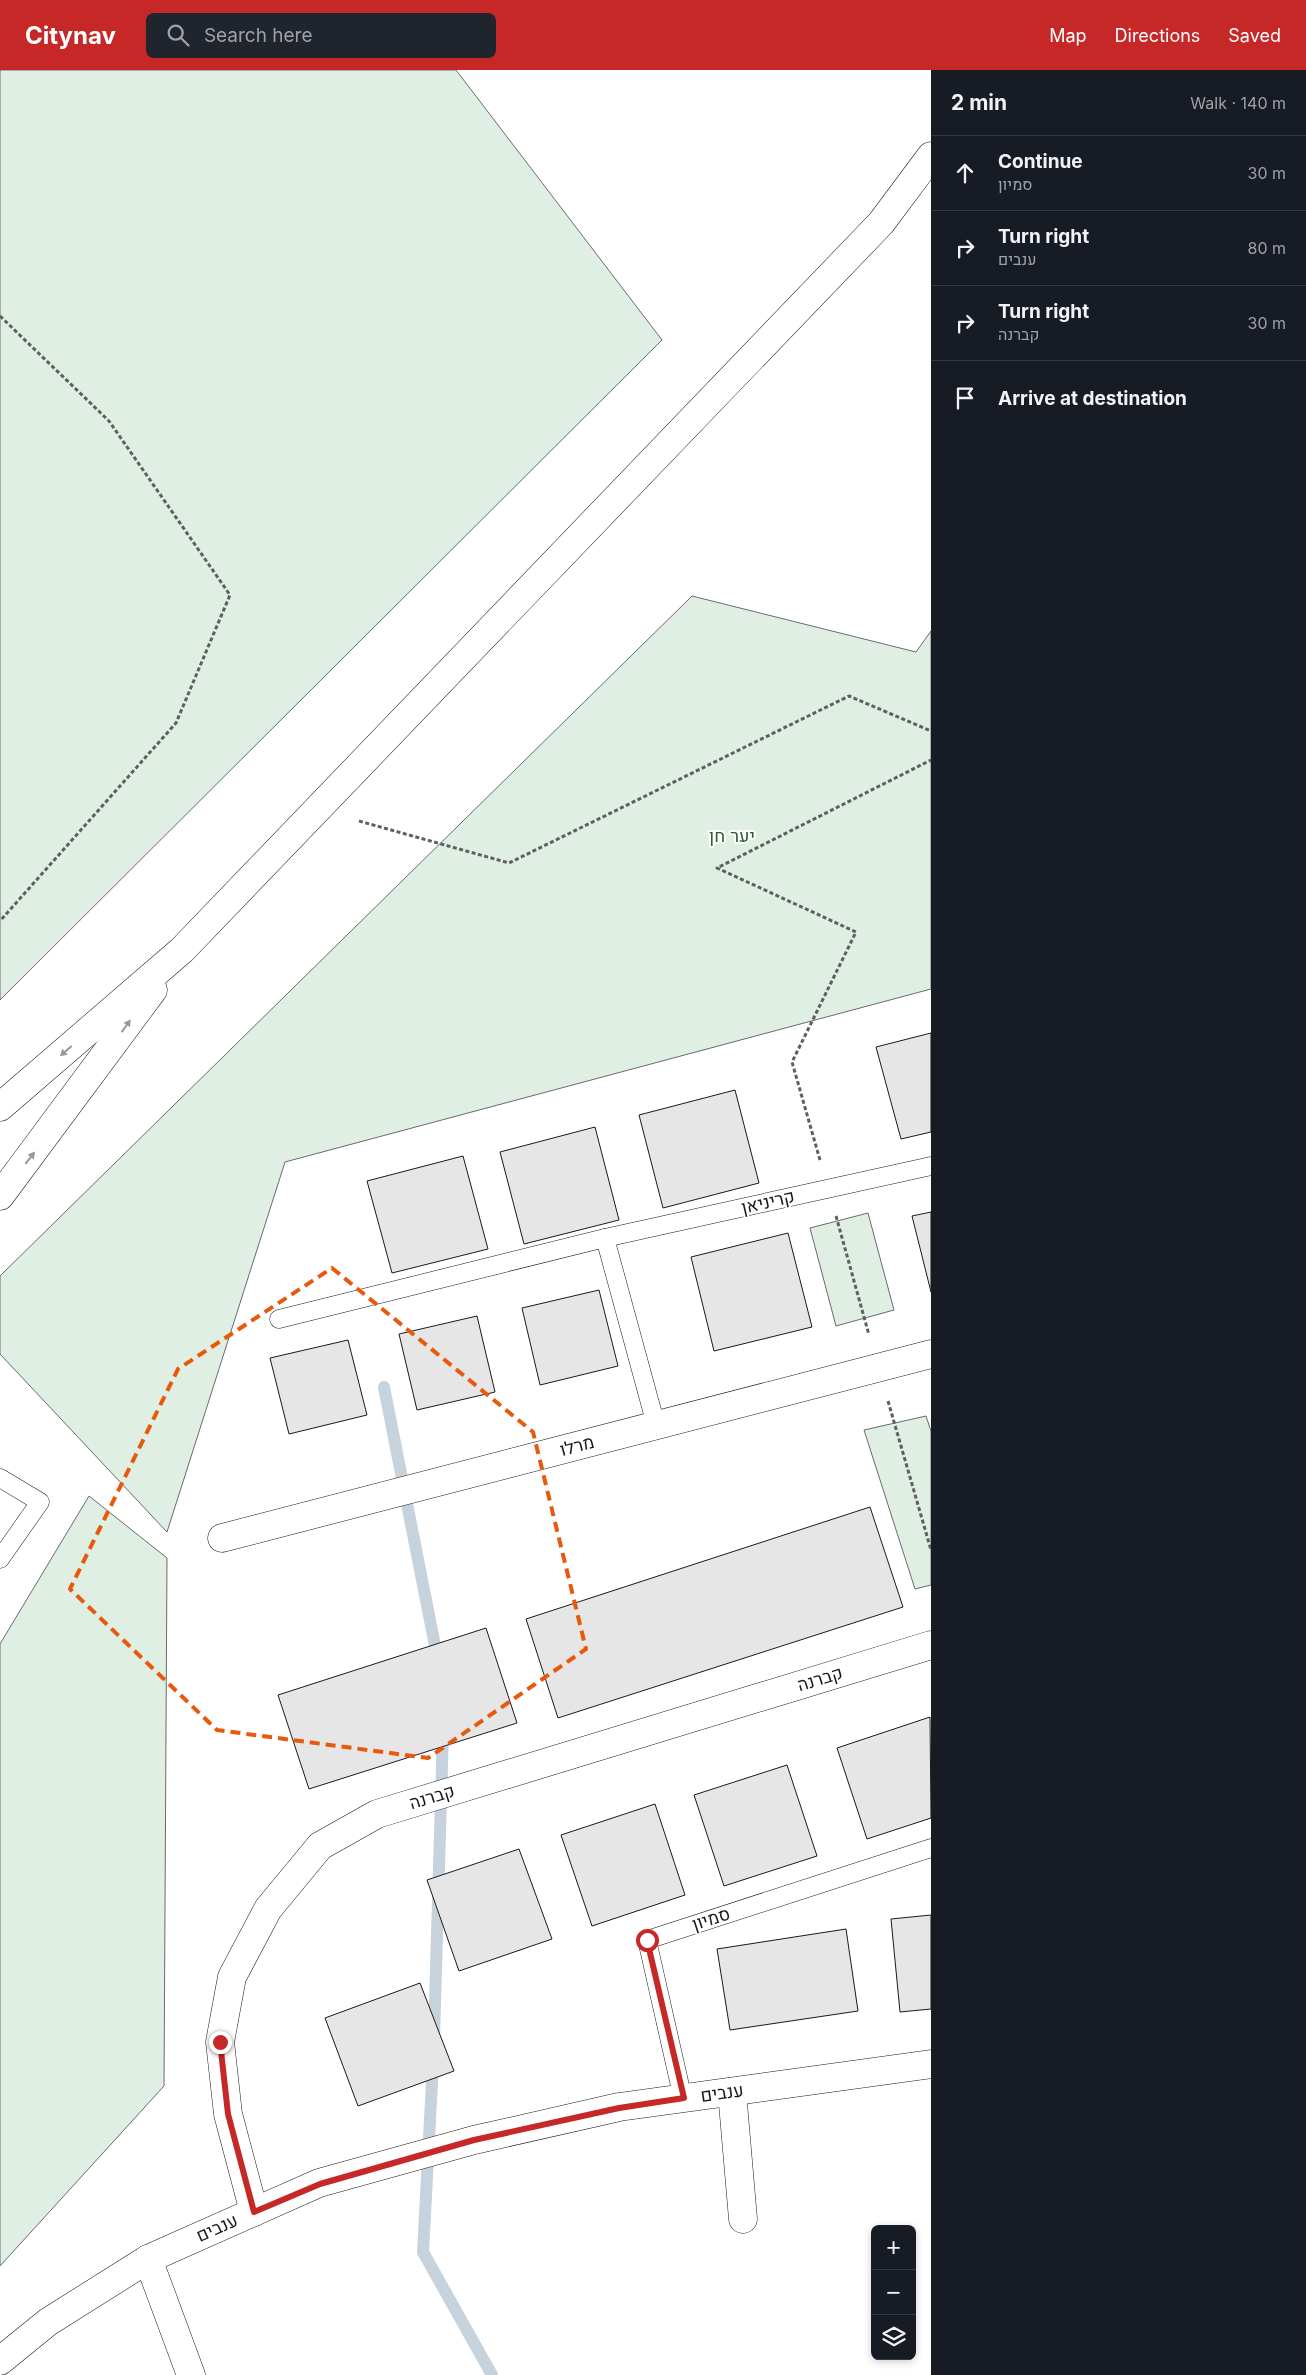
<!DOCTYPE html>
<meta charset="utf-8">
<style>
:root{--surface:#171b24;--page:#20242c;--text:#f1f3f6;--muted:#9ea1a6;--line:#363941;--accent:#c62828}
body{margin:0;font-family:Inter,Heebo,sans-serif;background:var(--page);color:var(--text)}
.controls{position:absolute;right:15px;bottom:15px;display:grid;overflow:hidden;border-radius:8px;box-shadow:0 2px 8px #0003}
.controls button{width:45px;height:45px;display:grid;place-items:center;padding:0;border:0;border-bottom:1px solid var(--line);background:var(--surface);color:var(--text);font:25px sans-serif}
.stop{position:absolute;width:15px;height:15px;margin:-11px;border:4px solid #c62828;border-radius:50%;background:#fff}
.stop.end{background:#c62828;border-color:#fff;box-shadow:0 1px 5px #0008}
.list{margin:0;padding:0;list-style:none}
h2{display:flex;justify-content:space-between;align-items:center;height:65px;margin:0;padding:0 20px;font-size:21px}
h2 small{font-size:16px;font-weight:400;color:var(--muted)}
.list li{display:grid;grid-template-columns:32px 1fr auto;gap:15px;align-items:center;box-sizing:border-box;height:75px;padding:0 20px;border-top:1px solid var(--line)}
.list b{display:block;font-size:19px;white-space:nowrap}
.list p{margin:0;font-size:16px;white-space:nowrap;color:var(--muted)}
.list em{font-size:16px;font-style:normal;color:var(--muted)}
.icon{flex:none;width:28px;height:28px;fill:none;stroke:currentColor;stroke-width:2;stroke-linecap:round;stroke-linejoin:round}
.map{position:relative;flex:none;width:931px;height:2305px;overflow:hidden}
header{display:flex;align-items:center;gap:30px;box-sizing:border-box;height:70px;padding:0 25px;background:var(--accent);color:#fff}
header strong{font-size:24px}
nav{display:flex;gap:28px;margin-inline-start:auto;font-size:18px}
.search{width:350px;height:45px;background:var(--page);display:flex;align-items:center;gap:12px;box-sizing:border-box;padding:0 18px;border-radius:8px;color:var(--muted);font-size:19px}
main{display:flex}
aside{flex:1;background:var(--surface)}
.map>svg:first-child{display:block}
</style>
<header>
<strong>Citynav</strong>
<div class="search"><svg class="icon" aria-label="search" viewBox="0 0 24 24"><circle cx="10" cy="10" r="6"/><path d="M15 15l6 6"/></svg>Search here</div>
<nav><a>Map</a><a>Directions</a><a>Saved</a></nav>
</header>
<main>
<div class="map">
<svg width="931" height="2305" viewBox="0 0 931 2305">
<rect width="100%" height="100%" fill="#fff"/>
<g fill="#e0efe3" stroke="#6a6a6a">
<polygon points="0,0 456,0 662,270 0,930"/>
<polygon points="692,526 916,582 931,561 931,919 285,1092 167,1462 0,1284 0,1206"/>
<polygon points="868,1143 894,1240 836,1256 810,1158"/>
<polygon points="926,1346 931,1361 931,1515 915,1519 864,1360"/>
<polygon points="89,1426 167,1488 164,2016 0,2196 0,1574"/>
</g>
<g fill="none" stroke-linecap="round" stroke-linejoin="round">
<g stroke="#c6d2dc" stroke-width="12">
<polyline points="384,1317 438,1591"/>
<polyline points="434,1968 443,1661"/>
<polyline points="433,1993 423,2182 492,2305"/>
</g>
</g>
<g fill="#e6e6e6" stroke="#1a1a1a">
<polygon points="931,963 931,1062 901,1069 876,977"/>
<polygon points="735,1020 759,1113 663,1138 639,1045"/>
<polygon points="595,1057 619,1150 524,1174 500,1082"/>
<polygon points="463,1086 488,1179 392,1203 367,1111"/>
<polygon points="931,1142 931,1222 912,1146"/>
<polygon points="788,1163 812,1257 714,1281 691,1187"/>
<polygon points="599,1220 618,1296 540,1315 522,1238"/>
<polygon points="477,1246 495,1322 417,1340 399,1264"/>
<polygon points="348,1270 367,1345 289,1364 270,1288"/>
<polygon points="870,1437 903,1537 558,1648 526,1549"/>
<polygon points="486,1558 517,1653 309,1719 278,1625"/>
<polygon points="930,1647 931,1748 867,1769 837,1678"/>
<polygon points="787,1695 817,1786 724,1816 694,1725"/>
<polygon points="655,1734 685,1825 592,1856 561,1765"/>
<polygon points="519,1779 552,1869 459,1901 427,1810"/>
<polygon points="931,1845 931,1939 900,1942 891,1849"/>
<polygon points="846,1859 858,1941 730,1960 717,1879"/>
<polygon points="420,1913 454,2001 358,2036 325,1948"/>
</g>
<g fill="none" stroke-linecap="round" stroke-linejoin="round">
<g stroke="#1a1a1a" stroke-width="19">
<g id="service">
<polyline points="605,1168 656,1355"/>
<polyline points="279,1249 605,1168 931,1096"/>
<polyline points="0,1408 40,1432 0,1489"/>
<polyline points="683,2029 647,1870 931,1778"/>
</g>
</g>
<g stroke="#1a1a1a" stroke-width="29">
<g id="minor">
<polyline points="222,1468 931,1284"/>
<polyline points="732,2022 743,2149"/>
<polyline points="254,2142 228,2044 220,1972 232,1907 268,1839 320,1776 377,1744 931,1575"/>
<polyline points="148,2189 191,2305"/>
<polyline points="0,2291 48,2252 148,2189 319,2113 474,2070 619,2037 931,1994"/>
</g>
</g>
<g stroke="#1a1a1a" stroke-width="29">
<g id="primary">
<polyline points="0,1037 182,880 881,153 931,86"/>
<polyline points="0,1126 153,920"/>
</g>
</g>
<g stroke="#5f5f5f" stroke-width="3" stroke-dasharray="4 2.5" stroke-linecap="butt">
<polyline points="0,246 109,351 230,525 176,653 0,851"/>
<polyline points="359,751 509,793 849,626 931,661"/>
<polyline points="820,1090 792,992 856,862 717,798 931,690"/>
<polyline points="836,1146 869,1265"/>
<polyline points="888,1331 931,1480"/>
</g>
<use href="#service" stroke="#fff" stroke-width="18"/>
<use href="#minor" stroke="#fff" stroke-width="28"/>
<use href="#primary" stroke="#fff" stroke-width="28"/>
</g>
<defs><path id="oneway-solid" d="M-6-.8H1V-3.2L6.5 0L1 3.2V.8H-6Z" transform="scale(1.25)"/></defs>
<g fill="#989898">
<use href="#oneway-solid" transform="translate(126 956) rotate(-54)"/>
<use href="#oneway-solid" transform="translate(66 981) rotate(139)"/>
<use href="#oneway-solid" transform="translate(30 1088) rotate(-52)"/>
</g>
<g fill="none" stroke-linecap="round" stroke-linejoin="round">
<polyline stroke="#c62828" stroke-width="6" points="220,1972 228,2044 254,2142 320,2114 474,2070 619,2038 684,2028 647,1870"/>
</g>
<path fill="none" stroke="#e8590c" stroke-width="4" stroke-dasharray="10 6" stroke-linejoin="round" d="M332,1198L533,1362L586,1579L428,1688L217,1660L70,1519L178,1299Z"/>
<g text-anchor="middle" stroke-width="4" stroke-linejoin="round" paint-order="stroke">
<g font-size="18" fill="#2b5a34" stroke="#fff">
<text x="732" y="772">יער חן</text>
</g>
<g font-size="18" fill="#1a1a1a" stroke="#fff">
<text transform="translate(768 1132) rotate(-13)" y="6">קריניאן</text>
<text transform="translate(577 1376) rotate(-15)" y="6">מרלו</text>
<text transform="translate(820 1609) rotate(-17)" y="6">קברנה</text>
<text transform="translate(432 1727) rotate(-17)" y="6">קברנה</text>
<text transform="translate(711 1849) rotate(-18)" y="6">סמיון</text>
<text transform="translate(722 2023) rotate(-8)" y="6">ענבים</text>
<text transform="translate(217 2158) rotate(-24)" y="6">ענבים</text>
</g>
</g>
</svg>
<div class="controls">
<button>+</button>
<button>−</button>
<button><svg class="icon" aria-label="layers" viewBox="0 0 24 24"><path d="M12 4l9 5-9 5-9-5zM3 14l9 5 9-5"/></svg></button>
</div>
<div class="stop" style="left:647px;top:1870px"></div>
<div class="stop end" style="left:220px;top:1972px"></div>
</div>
<aside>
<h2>2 min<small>Walk · 140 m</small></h2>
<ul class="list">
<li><svg class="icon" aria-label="ahead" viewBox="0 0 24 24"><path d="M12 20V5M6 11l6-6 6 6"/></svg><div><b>Continue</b><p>סמיון</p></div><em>30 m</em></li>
<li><svg class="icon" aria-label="right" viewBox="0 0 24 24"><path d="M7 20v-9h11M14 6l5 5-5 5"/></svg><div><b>Turn right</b><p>ענבים</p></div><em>80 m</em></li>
<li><svg class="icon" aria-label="right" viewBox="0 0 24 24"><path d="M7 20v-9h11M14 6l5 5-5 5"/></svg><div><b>Turn right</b><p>קברנה</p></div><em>30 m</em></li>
<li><svg class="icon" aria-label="arrive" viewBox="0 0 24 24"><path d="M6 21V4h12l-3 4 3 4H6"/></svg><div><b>Arrive at destination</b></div></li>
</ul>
</aside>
</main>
